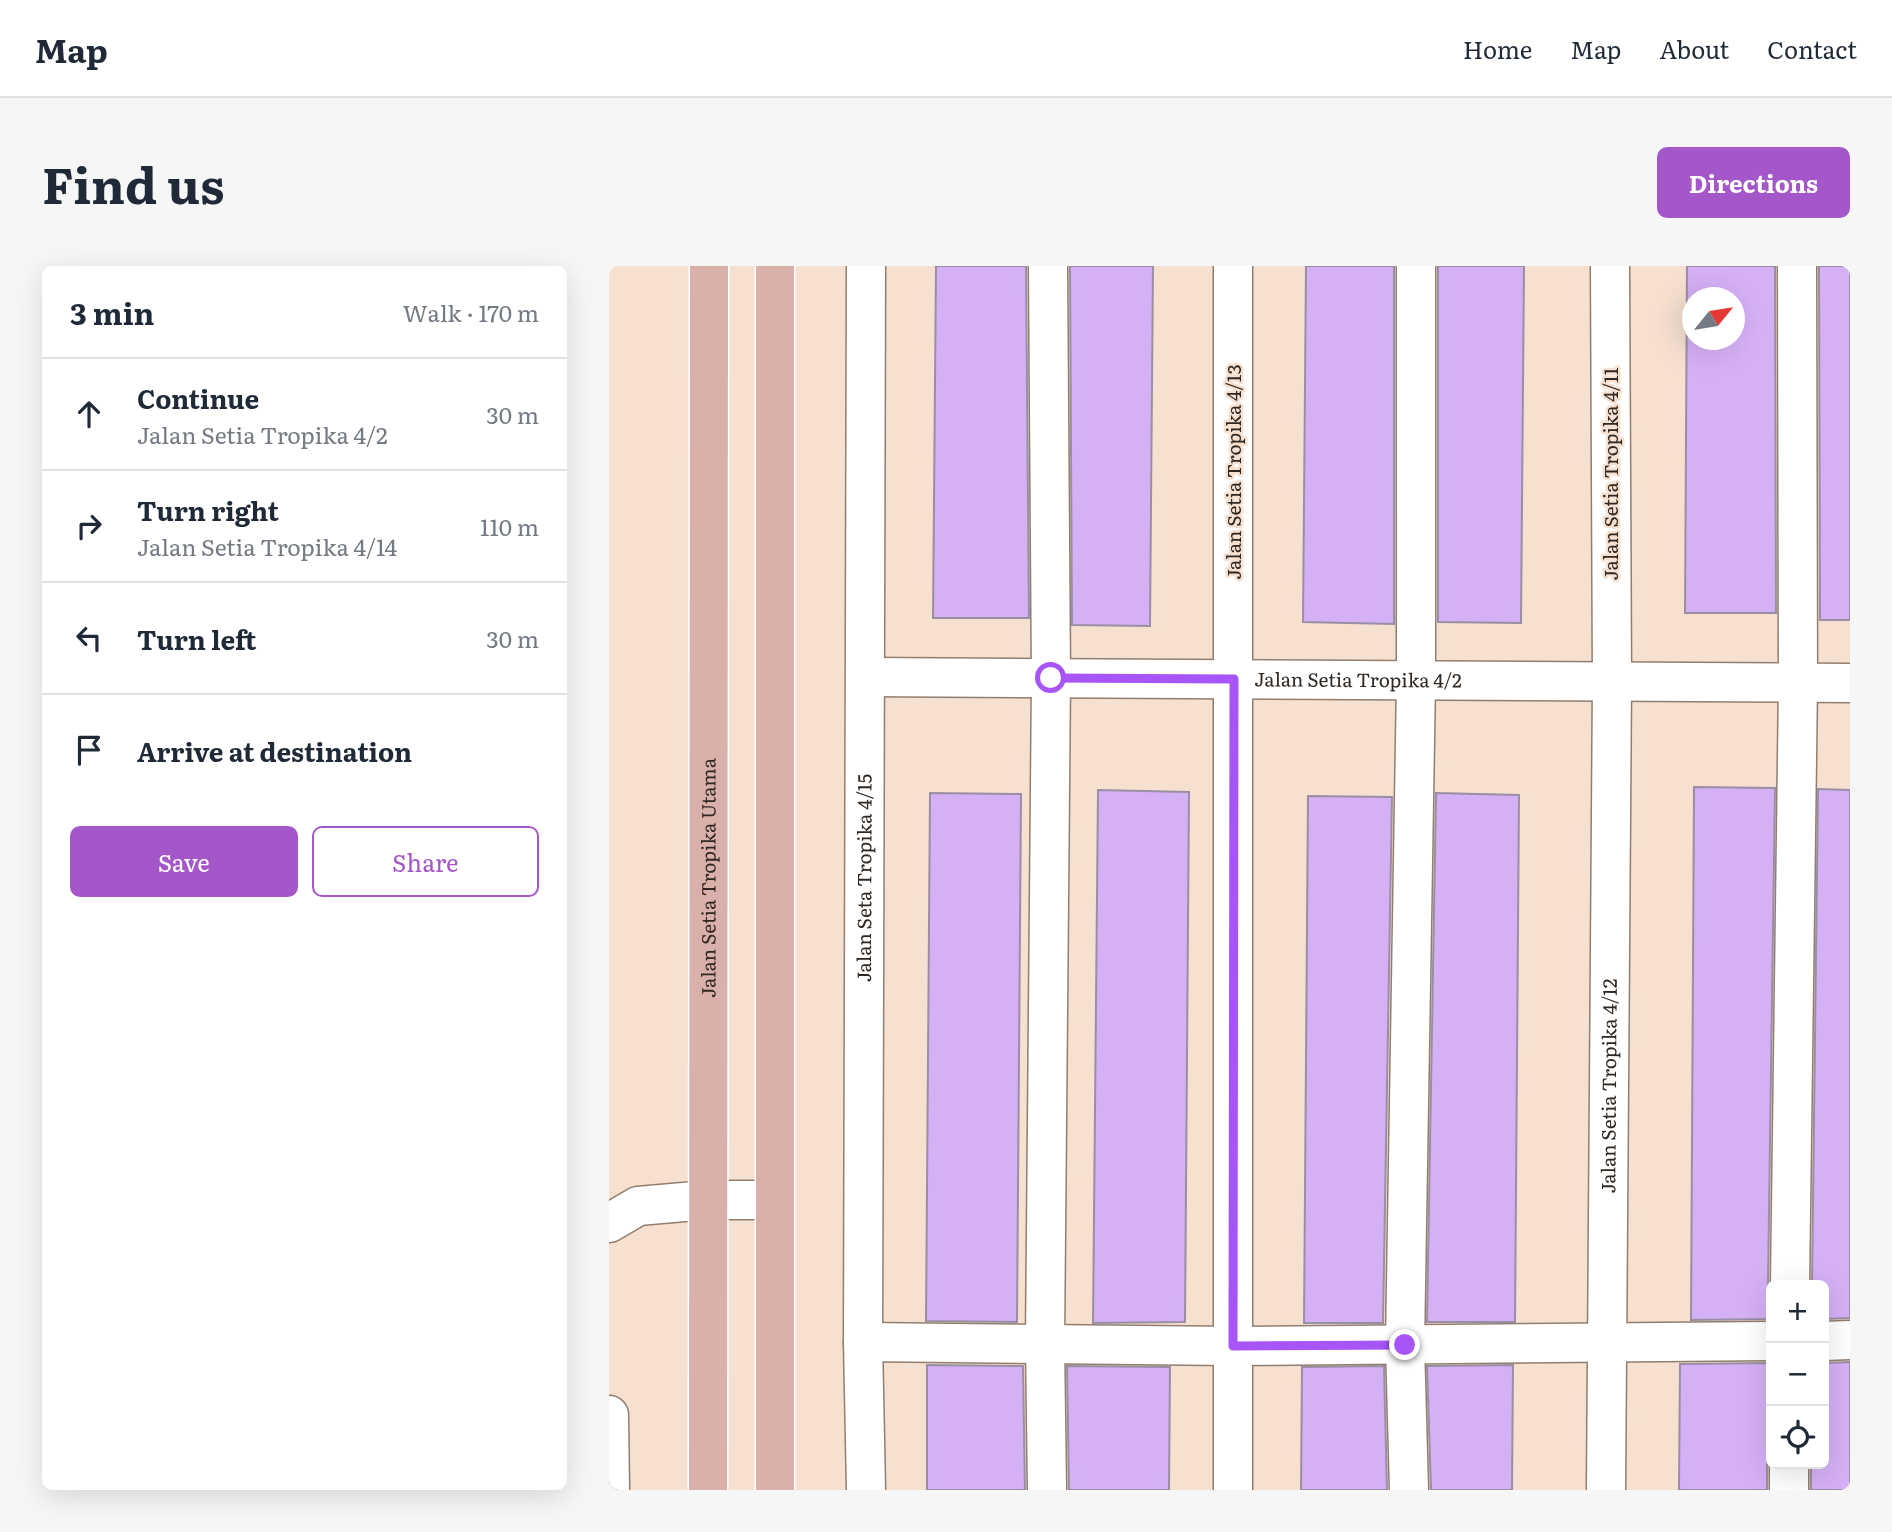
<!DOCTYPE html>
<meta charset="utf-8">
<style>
:root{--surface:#fff;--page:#f6f6f7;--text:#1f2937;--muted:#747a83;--line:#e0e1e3;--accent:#a457c8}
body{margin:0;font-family:Literata,serif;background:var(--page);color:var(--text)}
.controls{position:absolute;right:21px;bottom:21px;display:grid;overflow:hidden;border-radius:10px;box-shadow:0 7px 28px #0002}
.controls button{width:63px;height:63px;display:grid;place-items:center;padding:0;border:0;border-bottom:2px solid var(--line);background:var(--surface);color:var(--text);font:35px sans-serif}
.compass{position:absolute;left:1073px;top:21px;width:63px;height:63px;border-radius:50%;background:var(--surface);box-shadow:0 7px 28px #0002;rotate:60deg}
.stop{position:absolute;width:21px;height:21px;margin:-16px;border:5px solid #a855f7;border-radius:50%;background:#fff}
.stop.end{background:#a855f7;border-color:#fff;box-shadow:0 2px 7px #0008}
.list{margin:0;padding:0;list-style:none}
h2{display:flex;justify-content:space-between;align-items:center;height:91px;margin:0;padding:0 28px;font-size:30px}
h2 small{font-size:23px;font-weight:400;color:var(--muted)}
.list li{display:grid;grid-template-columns:46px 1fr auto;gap:21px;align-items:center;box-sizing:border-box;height:112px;padding:0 28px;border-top:2px solid var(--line)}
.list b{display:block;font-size:26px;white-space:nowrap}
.list p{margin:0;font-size:23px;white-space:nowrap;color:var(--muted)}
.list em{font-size:23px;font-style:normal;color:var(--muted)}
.actions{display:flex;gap:14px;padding:21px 28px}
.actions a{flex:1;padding:16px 0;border:2px solid var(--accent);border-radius:10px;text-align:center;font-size:24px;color:var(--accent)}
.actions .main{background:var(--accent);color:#fff}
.icon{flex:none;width:38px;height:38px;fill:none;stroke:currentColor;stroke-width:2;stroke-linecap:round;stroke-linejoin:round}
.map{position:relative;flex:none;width:1241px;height:1224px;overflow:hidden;border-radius:10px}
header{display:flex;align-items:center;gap:42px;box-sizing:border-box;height:98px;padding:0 35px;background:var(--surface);border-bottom:2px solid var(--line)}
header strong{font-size:33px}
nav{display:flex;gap:38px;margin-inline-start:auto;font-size:24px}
.intro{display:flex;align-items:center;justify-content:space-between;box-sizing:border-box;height:168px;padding:0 42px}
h1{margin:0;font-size:49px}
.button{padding:18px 32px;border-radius:10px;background:var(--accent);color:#fff;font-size:24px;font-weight:700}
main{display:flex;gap:42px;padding:0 42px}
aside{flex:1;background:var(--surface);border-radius:10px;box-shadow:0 7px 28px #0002}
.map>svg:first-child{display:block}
</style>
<header>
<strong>Map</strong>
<nav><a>Home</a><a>Map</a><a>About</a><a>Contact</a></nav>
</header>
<div class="intro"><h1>Find us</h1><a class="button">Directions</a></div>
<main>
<aside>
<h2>3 min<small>Walk · 170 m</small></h2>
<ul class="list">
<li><svg class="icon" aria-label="ahead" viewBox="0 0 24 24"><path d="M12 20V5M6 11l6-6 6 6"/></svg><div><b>Continue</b><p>Jalan Setia Tropika 4/2</p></div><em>30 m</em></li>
<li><svg class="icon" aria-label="right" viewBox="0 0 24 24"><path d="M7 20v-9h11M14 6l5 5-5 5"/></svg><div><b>Turn right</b><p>Jalan Setia Tropika 4/14</p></div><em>110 m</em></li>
<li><svg class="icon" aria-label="left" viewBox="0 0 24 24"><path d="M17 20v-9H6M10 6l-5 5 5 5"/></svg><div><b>Turn left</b></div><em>30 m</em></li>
<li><svg class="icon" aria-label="arrive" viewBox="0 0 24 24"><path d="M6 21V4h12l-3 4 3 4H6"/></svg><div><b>Arrive at destination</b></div></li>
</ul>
<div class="actions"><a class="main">Save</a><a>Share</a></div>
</aside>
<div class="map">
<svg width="1241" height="1224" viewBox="0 0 1241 1224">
<rect width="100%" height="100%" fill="#f6e1d1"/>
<g fill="#d4b0f5" stroke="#998ea3" stroke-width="2" fill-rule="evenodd">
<polygon points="327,0 417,0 420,352 324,352"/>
<polygon points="461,0 544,0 541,360 463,359"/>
<polygon points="697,0 785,0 785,358 694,356"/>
<polygon points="829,0 915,0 912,357 829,356"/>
<path d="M1078,0H1166L1167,347H1076ZM1083,32H1125V74H1083Z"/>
<polygon points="1210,0 1241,0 1241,354 1211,354"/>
<polygon points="1085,521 1166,522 1159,1019 1162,1053 1082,1054"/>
<polygon points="1209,523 1241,524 1241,1052 1215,1053 1215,1019 1203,1019"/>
<polygon points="489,524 580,526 576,1056 484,1057"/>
<polygon points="321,527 412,528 408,1056 317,1055"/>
<polygon points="827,527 910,529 906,1056 818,1056"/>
<polygon points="699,530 783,531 774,1057 695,1057"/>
<polygon points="1241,1096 1241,1224 1202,1224 1202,1198 1215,1198 1215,1097"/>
<polygon points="1162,1097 1162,1186 1158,1198 1158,1224 1070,1224 1071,1098"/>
<polygon points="318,1099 414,1100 416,1224 318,1224"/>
<polygon points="904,1099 903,1224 822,1224 818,1100"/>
<polygon points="458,1100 561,1101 560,1224 460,1224"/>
<polygon points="775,1100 778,1224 692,1224 693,1101"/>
</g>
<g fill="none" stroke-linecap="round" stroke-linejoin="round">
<g stroke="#917e6f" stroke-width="41">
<g id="minor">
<path id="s1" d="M257,411L1241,417"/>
<polyline points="0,957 29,940 98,934 165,934"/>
<polyline points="1181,1019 1189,417 1188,0"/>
<polyline points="1215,1075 1241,1074"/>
<polyline points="254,1076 624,1080 1162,1075"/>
<polyline points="0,1149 1,1224"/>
<polyline points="1180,1198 1180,1224"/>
<path id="s2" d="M257,1224L254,1076L257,0"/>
<polyline points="438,1224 436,1077 442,412 439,0"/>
<polyline points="624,1224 624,0"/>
<polyline points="800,1224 796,1079 807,414 807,0"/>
<path id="s3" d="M997,1224L1003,415L1001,0"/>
</g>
</g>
<g stroke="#fff" stroke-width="41">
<g id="major">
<polyline points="166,0 166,1224"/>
<path id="s4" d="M99,1224L100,0"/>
</g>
</g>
<use href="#minor" stroke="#fff" stroke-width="38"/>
<use href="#major" stroke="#dab0aa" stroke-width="38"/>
</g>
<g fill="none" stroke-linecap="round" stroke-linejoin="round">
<polyline stroke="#a855f7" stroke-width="9" points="442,412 625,413 624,1080 796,1079"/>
</g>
<g text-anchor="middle" stroke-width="5" stroke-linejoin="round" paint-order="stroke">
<g font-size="19" fill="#2f2721" stroke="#f6e1d1">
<text transform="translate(625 206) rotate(-90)" y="7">Jalan Setia Tropika 4/13</text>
<text transform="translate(1002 208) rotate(-90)" y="7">Jalan Setia Tropika 4/11</text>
<text dy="7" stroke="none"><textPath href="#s1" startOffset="492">Jalan Setia Tropika 4/2</textPath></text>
<text dy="7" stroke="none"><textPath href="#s4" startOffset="612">Jalan Setia Tropika Utama</textPath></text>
<text dy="7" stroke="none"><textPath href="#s2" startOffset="612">Jalan Seta Tropika 4/15</textPath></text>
<text dy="7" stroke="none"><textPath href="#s3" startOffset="404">Jalan Setia Tropika 4/12</textPath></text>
</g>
</g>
</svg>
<div class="controls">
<button>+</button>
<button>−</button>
<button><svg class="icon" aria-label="locate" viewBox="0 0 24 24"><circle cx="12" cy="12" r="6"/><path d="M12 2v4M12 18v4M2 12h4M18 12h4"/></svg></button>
</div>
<svg class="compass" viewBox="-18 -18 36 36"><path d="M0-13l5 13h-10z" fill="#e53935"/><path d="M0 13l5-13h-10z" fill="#747a83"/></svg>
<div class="stop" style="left:442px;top:412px"></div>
<div class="stop end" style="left:796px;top:1079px"></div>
</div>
</main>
